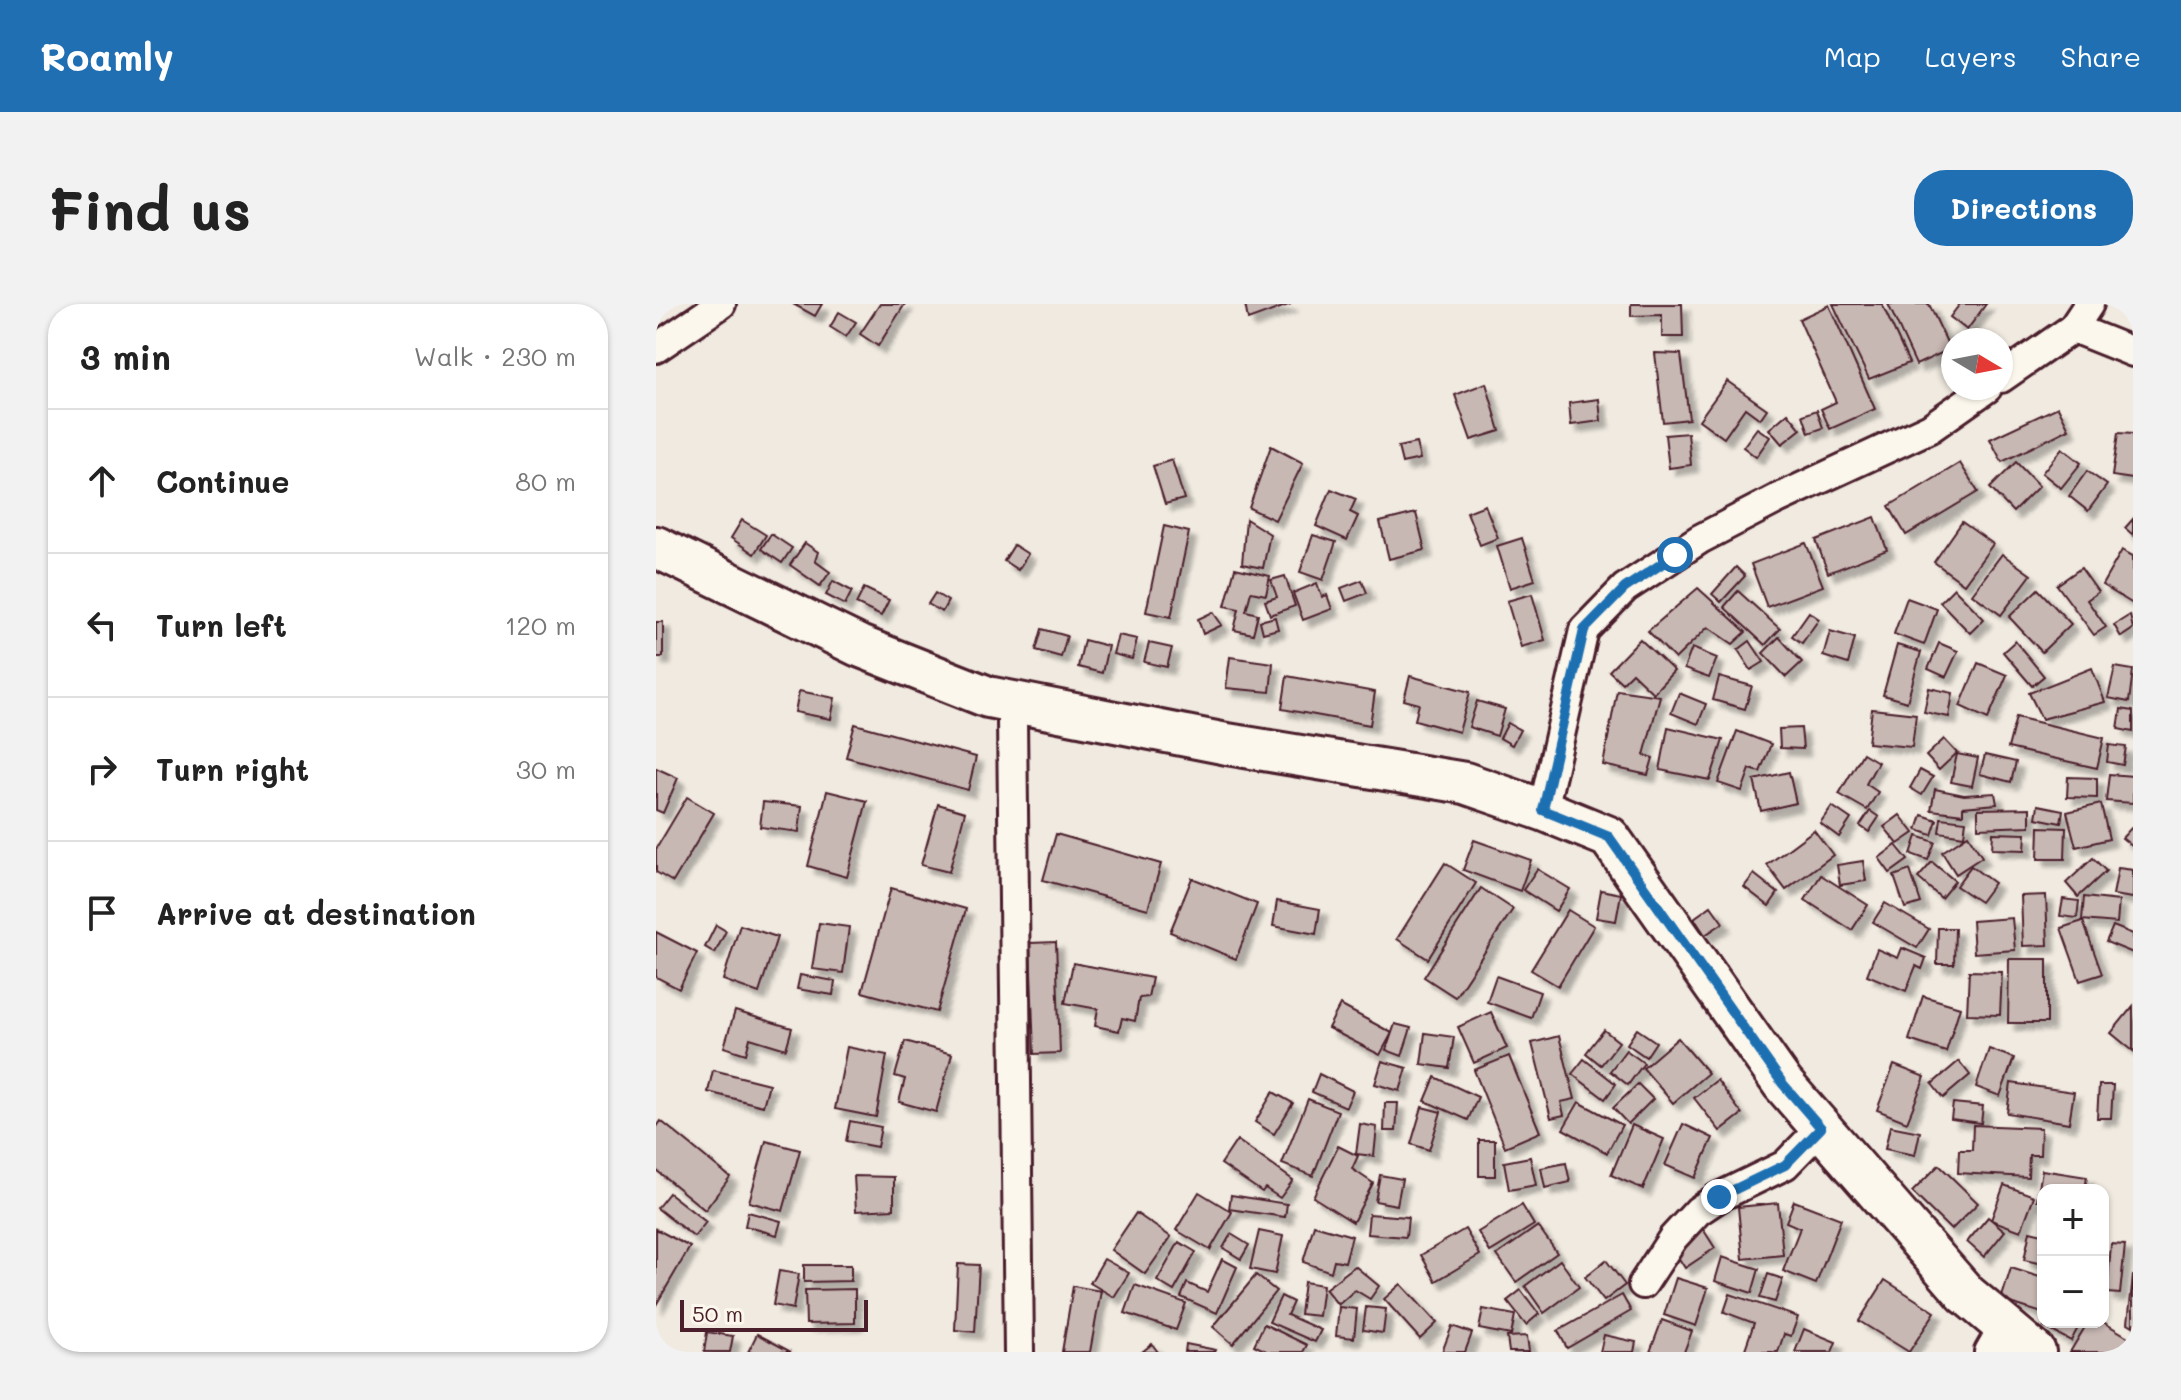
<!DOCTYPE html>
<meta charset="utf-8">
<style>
:root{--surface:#fff;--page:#f2f2f2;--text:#222;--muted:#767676;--line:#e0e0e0;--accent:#1f6fb2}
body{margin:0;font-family:Mali,sans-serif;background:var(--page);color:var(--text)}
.controls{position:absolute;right:24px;bottom:24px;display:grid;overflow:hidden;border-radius:16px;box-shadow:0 2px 6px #0004}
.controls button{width:72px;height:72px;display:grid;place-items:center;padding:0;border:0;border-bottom:2px solid var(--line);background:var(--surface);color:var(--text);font:40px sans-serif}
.compass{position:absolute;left:1285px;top:24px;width:72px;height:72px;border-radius:50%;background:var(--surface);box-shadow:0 2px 6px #0004;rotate:100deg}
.scale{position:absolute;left:24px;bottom:20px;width:188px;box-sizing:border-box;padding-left:8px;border:4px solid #4a1f2b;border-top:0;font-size:22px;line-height:28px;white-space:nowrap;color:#4a1f2b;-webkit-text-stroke:6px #fbf7ec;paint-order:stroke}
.stop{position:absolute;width:24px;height:24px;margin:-18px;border:6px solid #1f6fb2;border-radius:50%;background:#fff}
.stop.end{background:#1f6fb2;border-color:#fff;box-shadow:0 2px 8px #0008}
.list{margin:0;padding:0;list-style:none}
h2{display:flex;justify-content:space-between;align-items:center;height:104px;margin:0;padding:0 32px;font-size:34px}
h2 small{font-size:26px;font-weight:400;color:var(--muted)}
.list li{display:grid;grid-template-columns:52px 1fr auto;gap:24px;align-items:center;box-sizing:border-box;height:144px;padding:0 32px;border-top:2px solid var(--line)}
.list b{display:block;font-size:30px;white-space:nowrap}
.list em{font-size:26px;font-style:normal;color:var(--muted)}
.icon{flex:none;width:44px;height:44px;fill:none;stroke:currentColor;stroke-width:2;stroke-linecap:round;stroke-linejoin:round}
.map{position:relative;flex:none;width:1477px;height:1048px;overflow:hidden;border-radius:32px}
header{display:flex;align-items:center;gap:48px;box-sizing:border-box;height:112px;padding:0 40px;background:var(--accent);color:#fff}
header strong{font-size:38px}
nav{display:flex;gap:44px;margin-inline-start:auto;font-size:28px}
.intro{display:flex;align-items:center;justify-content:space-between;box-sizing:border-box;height:192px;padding:0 48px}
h1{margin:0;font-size:56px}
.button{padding:20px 36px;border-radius:32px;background:var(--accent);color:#fff;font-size:28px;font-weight:700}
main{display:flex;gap:48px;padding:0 48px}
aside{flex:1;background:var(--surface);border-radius:32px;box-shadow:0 2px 6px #0004}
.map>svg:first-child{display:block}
</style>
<header>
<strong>Roamly</strong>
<nav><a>Map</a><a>Layers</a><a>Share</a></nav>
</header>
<div class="intro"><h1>Find us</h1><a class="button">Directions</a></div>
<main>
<aside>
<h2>3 min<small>Walk · 230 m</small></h2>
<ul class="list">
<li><svg class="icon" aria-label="ahead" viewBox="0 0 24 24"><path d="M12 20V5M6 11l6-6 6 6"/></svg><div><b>Continue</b></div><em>80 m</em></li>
<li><svg class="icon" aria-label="left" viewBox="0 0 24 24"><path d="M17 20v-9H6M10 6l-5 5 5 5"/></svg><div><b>Turn left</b></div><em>120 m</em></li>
<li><svg class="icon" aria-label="right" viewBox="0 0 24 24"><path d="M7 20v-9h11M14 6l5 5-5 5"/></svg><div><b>Turn right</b></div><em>30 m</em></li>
<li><svg class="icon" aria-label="arrive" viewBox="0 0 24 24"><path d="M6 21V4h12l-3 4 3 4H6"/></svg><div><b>Arrive at destination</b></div></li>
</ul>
</aside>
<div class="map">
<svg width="1477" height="1048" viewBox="0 0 1477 1048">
<defs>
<filter id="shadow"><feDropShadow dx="7" dy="7" stdDeviation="2" flood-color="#0004"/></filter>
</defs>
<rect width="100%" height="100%" fill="#f0eae0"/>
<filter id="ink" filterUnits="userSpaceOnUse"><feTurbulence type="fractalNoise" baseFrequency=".0125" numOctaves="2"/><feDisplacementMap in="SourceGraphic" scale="16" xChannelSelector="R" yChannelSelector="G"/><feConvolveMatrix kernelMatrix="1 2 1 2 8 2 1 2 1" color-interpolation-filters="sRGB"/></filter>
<g filter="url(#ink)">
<g fill="#c8b8b3" stroke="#4a1f2b" stroke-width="2" filter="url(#shadow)">
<polygon points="137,0 166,0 159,12"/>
<polygon points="224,0 249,0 222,42 204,30"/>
<polygon points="589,0 635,0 592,16"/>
<polygon points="975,0 1026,0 1027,33 1006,33 1006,11 975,12"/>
<polygon points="1177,0 1226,0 1253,59 1213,75"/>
<polygon points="1232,0 1273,0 1294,45 1260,61"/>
<polygon points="1304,0 1330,0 1311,26 1294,13"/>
<polygon points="1173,1 1219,105 1174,125 1165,105 1180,98 1143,15"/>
<polygon points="183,8 200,18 190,33 174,23"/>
<polygon points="999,49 1025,50 1033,115 1007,118"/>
<polygon points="1071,77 1111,105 1104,115 1089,104 1068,134 1043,116"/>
<polygon points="830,79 844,127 815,136 799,91"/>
<polygon points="943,95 945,117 915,121 913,99"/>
<polygon points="1402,103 1413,125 1346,158 1334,135"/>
<polygon points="1161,106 1167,124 1153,129 1147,111"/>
<polygon points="1132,109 1145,125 1126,140 1113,125"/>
<polygon points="1101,124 1114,133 1100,153 1087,143"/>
<polygon points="1032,129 1035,161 1013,164 1009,131"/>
<polygon points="1462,129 1477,130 1477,175 1456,172"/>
<polygon points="760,139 764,155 746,159 742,143"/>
<polygon points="615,142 647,159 619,216 593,204"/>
<polygon points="1406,144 1425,159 1405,184 1386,169"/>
<polygon points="516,156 528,195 509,200 497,162"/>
<polygon points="1360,158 1383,182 1357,208 1334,184"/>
<polygon points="1304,159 1322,188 1250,231 1233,202"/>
<polygon points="1431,167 1451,181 1432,207 1413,192"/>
<polygon points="675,185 700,195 694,208 702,212 691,236 660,222"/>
<polygon points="829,201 842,234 824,241 811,208"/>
<polygon points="760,209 769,246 733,255 724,218"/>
<polygon points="1219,213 1231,246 1172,269 1160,236"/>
<polygon points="590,215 614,230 607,264 586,260"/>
<polygon points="1477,215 1477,231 1469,224"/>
<polygon points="86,216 110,231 98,250 75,234"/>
<polygon points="1306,218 1337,240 1308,280 1278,258"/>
<polygon points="508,222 533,228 515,313 490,308"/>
<polygon points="115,230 136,244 126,259 105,245"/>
<polygon points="657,231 680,238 667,276 644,268"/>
<polygon points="866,234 879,276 854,284 841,242"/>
<polygon points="149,239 162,248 159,257 174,268 164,282 134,261"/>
<polygon points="1150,239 1167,282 1111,303 1095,260"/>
<polygon points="358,241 372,250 362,266 348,257"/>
<polygon points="1466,246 1477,252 1477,300 1446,281"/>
<polygon points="1346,250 1375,271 1345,311 1316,290"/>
<polygon points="1080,263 1089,272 1065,298 1056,290"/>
<polygon points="579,264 614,272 610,291 595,288 590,307 602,310 597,330 578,326 583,305 569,302"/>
<polygon points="1425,264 1442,288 1431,296 1450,323 1438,331 1401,281"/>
<polygon points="629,272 639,302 614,311 609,297 621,293 615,276"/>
<polygon points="706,276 711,289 690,297 685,284"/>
<polygon points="177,277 196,287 189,301 170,291"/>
<polygon points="661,279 666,293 671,291 676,305 647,316 637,289"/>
<polygon points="208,284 233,296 225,312 200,300"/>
<polygon points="1042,284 1090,328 1077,340 1052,323 1019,355 992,327"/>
<polygon points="1298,284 1328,315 1314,329 1284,298"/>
<polygon points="1382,285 1415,320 1386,348 1353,313"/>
<polygon points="1082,287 1124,325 1109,341 1068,303"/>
<polygon points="279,289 292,297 286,308 272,300"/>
<polygon points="876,290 889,336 865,343 851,297"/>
<polygon points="1251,294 1281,305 1268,341 1238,330"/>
<polygon points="557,308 566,321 547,330 542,315"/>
<polygon points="1153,308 1163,315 1146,339 1136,332"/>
<polygon points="1474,311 1477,325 1465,333 1458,321"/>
<polygon points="619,313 622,325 607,329 604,317"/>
<rect x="0" y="318" width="7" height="35"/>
<polygon points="386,325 411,332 405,353 380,346"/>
<polygon points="1174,327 1199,334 1192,360 1167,352"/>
<polygon points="462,331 481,335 476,355 457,350"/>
<polygon points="1123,333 1146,358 1130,373 1107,349"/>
<polygon points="984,335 1018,367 997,389 976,369 966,379 953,367"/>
<polygon points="428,336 452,342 446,369 422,363"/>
<polygon points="1094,337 1108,358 1095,366 1082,346"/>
<polygon points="1359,337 1388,372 1376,382 1347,348"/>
<polygon points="493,339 516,344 511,363 488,358"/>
<polygon points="1283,339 1302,347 1290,373 1272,365"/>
<polygon points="1241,341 1265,348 1251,398 1227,391"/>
<polygon points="1036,344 1061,354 1053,374 1028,365"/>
<polygon points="574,353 617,359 614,388 570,384"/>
<polygon points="1322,359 1351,371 1332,415 1304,402"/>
<polygon points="1459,363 1477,366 1473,398 1452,394"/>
<polygon points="1436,364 1449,398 1386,415 1373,389"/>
<polygon points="631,372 719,388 714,421 626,405"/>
<polygon points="754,372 814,388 803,428 759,416 763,400 748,396"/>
<polygon points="1063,373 1096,382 1089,405 1057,396"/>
<polygon points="1273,384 1297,389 1293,413 1268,408"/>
<polygon points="961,386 1004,392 988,451 997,454 992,471 947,461"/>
<polygon points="143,387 179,394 175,415 139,408"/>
<polygon points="1023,389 1050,400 1042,420 1015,409"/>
<polygon points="821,397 849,405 841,432 813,423"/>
<polygon points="1216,405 1260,410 1256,443 1212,439"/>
<polygon points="1465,405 1477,407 1477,428 1462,425"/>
<polygon points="1360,413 1448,434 1441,464 1352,444"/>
<polygon points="852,419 864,426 856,441 844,434"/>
<polygon points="199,420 320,453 312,486 190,453"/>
<polygon points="1012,423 1067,436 1054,476 1004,466"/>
<polygon points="1145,424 1147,445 1124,444 1123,425"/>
<polygon points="1081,427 1115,440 1104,468 1094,465 1086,487 1062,479"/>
<polygon points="1288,435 1301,449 1283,466 1270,452"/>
<polygon points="1453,441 1470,443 1467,461 1451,458"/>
<polygon points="1207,449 1222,458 1210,480 1222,488 1211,506 1183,490"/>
<polygon points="1301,450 1322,454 1316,482 1295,478"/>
<polygon points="1329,451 1360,458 1355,478 1324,470"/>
<polygon points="0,464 22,474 7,509 0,506"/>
<polygon points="1264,466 1277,473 1266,491 1254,484"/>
<polygon points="1133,468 1140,499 1105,507 1098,476"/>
<polygon points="1453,470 1477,472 1477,499 1450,497"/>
<polygon points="1412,473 1441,474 1441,494 1411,493"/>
<polygon points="1279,485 1308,491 1339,489 1341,500 1307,503 1307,510 1275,506"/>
<polygon points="171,487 211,497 191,573 152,562"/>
<polygon points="31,493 58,509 17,578 0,568 0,545"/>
<polygon points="107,498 146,502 143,528 104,523"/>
<polygon points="282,500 309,508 293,568 265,561"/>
<polygon points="1445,500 1453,535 1420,543 1411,508"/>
<polygon points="1382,501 1407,506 1405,519 1380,514"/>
<polygon points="1176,502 1195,515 1183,533 1164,519"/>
<polygon points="1374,504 1374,522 1322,524 1322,505"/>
<polygon points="1214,507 1223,513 1213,528 1204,522"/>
<polygon points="1244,511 1258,529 1242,540 1228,523"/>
<polygon points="1266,511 1281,516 1276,531 1261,526"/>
<polygon points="1285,514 1310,517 1308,532 1283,528"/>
<polygon points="1477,522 1477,543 1466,534"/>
<polygon points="1383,523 1410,524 1409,555 1382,555"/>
<polygon points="1158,526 1177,551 1130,586 1111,561"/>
<polygon points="1337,529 1370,530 1369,546 1336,545"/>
<polygon points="400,530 505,560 492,605 387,576"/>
<polygon points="1312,531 1326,553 1300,570 1286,548"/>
<polygon points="1261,532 1279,538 1272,556 1255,550"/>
<polygon points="818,536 875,556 864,587 807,566"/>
<polygon points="1240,541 1252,556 1234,569 1223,554"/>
<polygon points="1437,554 1450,567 1422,593 1410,579"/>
<polygon points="1207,557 1210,577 1184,581 1181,561"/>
<polygon points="1276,558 1299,577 1285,594 1262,574"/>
<polygon points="789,559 820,579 772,655 741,635"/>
<polygon points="1315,562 1338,579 1324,598 1300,582"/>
<polygon points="1462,564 1477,566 1477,594 1457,591"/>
<polygon points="881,565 914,585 900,607 867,586"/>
<polygon points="1254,566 1265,599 1249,604 1238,572"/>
<polygon points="1098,570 1122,589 1113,602 1088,583"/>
<polygon points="1165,571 1212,601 1196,626 1149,596"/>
<polygon points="536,574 601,600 580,655 514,628"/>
<polygon points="235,584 310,605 281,708 206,688"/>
<polygon points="825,584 857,605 799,693 768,673"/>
<polygon points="945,586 965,590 960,617 940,614"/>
<polygon points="1390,591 1392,641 1367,642 1365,592"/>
<polygon points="1428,593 1463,597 1461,619 1426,616"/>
<polygon points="1407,595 1423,597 1421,614 1404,612"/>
<polygon points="621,597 664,605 660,630 617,622"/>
<polygon points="1229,599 1273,625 1261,644 1217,618"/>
<polygon points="1055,602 1067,619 1049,631 1038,614"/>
<polygon points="912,606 938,622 902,682 875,666"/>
<polygon points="1356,614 1359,646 1318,649 1316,617"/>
<polygon points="1427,617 1446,670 1424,677 1405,624"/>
<polygon points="163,619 193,623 187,669 156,665"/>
<polygon points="60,621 70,627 59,649 49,643"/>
<polygon points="84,621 121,633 103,689 67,676"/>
<polygon points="1457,622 1477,630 1477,649 1450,638"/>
<polygon points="1282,624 1299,624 1298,660 1281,660"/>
<polygon points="0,628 41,649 23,685 0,673"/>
<polygon points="400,638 404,749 378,750 374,639"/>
<polygon points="1246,644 1270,654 1266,665 1260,662 1250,687 1211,671 1221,645 1242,654"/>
<polygon points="1353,655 1391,655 1391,719 1352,719"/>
<polygon points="417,659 496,674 492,693 483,694 479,717 466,714 463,727 439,722 442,705 409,699"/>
<polygon points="1313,667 1346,668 1344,711 1311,710"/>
<polygon points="144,671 179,677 177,691 141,685"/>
<polygon points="840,672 884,688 875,714 831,698"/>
<polygon points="1267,692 1304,703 1290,748 1253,736"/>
<polygon points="684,701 736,729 724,751 672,724"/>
<polygon points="1477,702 1477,747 1455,729"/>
<polygon points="79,707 136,724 130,745 94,734 90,750 68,743"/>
<polygon points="835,708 851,744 818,759 802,723"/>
<polygon points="739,720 755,724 746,752 730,746"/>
<polygon points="981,725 1000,738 990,753 971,740"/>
<polygon points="948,726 963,738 945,761 930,749"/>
<polygon points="769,729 798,733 793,764 765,760"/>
<polygon points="903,732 919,795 905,798 908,811 895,814 876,739"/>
<polygon points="1022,734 1052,769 1017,799 987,764"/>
<polygon points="249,737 296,750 280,808 243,798 249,775 239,772"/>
<polygon points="191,743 231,751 220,813 179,805"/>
<polygon points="1333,745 1358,754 1344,792 1320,783"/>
<polygon points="970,746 988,759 972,781 954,767"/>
<polygon points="853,752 884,828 849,843 818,766"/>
<polygon points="928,755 960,780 949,795 916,770"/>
<polygon points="726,757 751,764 744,787 719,780"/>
<polygon points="1303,757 1314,771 1287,794 1276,780"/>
<polygon points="1238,761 1269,773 1251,818 1221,806"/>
<polygon points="57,766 113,780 107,802 52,788"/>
<polygon points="663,770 697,787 690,803 656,788"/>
<polygon points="779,773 822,793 812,816 769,797"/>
<polygon points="1061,776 1086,810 1064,827 1038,794"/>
<polygon points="1355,779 1418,788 1413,819 1351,809"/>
<polygon points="982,780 997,795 972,820 957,804"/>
<polygon points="1443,781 1457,781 1455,814 1441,814"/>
<polygon points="617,788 637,799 618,830 599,818"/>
<polygon points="652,795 682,807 657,872 626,860"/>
<polygon points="923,798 966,821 951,849 907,825"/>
<polygon points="729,799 742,799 740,827 728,827"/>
<polygon points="1297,799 1327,802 1325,819 1295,815"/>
<polygon points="766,803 785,808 773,846 755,840"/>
<polygon points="5,817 74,873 49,906 0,866 0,824"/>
<polygon points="194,817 225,823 221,843 190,837"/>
<polygon points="704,820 721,823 718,852 700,850"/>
<polygon points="1027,820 1057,834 1039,874 1009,861"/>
<polygon points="976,821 1008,835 987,885 955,871"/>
<polygon points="1317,821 1385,824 1384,851 1373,851 1372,873 1302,869 1303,846 1316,846"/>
<polygon points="1234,822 1264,828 1259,851 1229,845"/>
<polygon points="581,836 637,876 624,894 609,884 606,888 565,860"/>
<rect x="823" y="836" width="16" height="36"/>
<polygon points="110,837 144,846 127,907 93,898"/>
<polygon points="682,842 702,852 696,865 717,879 697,918 657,893"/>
<polygon points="874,853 880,881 853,886 848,858"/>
<polygon points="910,859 914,878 889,884 885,864"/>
<polygon points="1283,861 1322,899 1295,926 1256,888"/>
<polygon points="1386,866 1431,873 1429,886 1387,886 1387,896 1381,896"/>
<polygon points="724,871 746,875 741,901 719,897"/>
<polygon points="198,872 238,873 238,905 200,907"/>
<polygon points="1348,881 1378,892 1365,927 1335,916"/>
<polygon points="543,888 576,908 554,946 520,926"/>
<polygon points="13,889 50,918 38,933 1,904"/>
<polygon points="575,891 631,900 629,913 573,905"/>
<polygon points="1138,897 1185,915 1160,980 1127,967 1144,924 1130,918"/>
<polygon points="1122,899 1127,951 1087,955 1082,903"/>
<polygon points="866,901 878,921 834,948 822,928"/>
<polygon points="92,908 125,917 121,931 89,922"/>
<polygon points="480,909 515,933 489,970 455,946"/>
<polygon points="713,910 752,913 750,933 711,930"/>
<polygon points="1332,913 1349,927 1328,953 1311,938"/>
<polygon points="658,921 696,932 689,958 678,956 675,968 647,958"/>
<polygon points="882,922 901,949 860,978 841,951"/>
<polygon points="0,925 34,943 0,1001"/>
<polygon points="809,925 824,951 780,977 765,951"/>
<polygon points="1047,925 1059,944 1029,964 1017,945"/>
<polygon points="603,927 627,932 619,970 594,965"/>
<polygon points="1374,927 1387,930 1387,960 1368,956"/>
<polygon points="575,930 593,941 585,955 567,944"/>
<polygon points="523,938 540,948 518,987 501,977"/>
<polygon points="1455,940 1469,941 1464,990 1451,989"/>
<polygon points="1066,953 1103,965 1096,989 1059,977"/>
<polygon points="448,955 473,969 458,993 434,979"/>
<polygon points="566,955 581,963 561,1009 525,993 531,979 551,988"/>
<polygon points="904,956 923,983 888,1009 869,982"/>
<polygon points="950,956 969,981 948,997 929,973"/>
<polygon points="302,960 323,961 319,1028 299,1026"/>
<polygon points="148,961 195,961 195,977 148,978"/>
<polygon points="699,962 723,982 714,995 699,986 682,1001 669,985"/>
<polygon points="1355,964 1387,974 1386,1009 1345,996"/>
<polygon points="123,967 143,970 137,1005 117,1001"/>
<polygon points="1112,970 1127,975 1119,998 1104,994"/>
<polygon points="600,971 620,987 577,1040 557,1023"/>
<polygon points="1477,971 1477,1022 1472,1019"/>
<polygon points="1020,974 1052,984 1040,1022 1008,1011"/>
<polygon points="1229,976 1279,1008 1253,1048 1203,1017"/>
<polygon points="648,978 667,981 663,1012 644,1010"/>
<polygon points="745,980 781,1019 764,1035 728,995"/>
<polygon points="479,981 530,999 520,1026 469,1009"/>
<polygon points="417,982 445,987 434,1048 406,1048"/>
<polygon points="199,985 199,1019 150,1020 149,986"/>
<polygon points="865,986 883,1010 870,1021 851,997"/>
<polygon points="1074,990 1142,1013 1135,1032 1128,1030 1122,1048 1088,1048 1098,1019 1068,1008"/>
<polygon points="966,991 975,1007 911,1044 902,1027"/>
<polygon points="625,992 637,998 631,1011 665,1026 659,1038 613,1018"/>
<polygon points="683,1003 701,1005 698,1034 680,1032"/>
<polygon points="710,1003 730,1005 727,1029 707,1026"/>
<polygon points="827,1005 859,1011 855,1031 823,1025"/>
<polygon points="1006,1016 1036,1027 1028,1048 994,1048"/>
<polygon points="1391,1018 1425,1018 1415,1037 1388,1023"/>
<polygon points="1432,1018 1447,1018 1477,1036 1477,1048 1414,1048"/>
<polygon points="608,1020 651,1041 647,1048 612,1048 598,1041"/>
<polygon points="796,1022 816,1029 809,1048 786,1048"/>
<polygon points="1148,1025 1180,1038 1176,1048 1139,1048"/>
<polygon points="51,1028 77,1032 74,1048 48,1048"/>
<polygon points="101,1030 135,1048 92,1048"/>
<polygon points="948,1031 980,1038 978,1048 944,1048"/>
<polygon points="871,1032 873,1048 853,1048 851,1033"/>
<polygon points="496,1040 502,1048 486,1048"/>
<polygon points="530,1040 560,1046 559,1048 529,1048"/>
</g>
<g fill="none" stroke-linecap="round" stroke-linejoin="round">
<g stroke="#4a1f2b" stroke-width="34">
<g id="street">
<polyline points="1433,0 1417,24 1477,48"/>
<polyline points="0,44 65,0"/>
<polyline points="1345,74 1417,24"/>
<polyline points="887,506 928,326 969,284 1044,235 1121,195 1274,124 1331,84"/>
<polyline points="987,980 1017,934 1042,907 1063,893 1129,861 1165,824"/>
<polyline points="363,1048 356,416 368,399"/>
<polyline points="1333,1048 1348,1022"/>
</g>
</g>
<g stroke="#4a1f2b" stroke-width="46">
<polyline id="secondary" points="0,243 203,342 332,393 571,440 809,479 887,506 953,533 1127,780 1310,990 1379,1048"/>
</g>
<use href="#street" stroke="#fbf7ec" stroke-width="28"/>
<use href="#secondary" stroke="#fbf7ec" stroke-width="40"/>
</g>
</g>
<g fill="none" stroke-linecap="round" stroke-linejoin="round" filter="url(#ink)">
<polyline stroke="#1f6fb2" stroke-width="10" points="1019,251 969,284 928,326 887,506 953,533 1127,780 1165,824 1129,861 1063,893"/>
</g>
</svg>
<div class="controls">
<button>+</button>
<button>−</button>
</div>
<svg class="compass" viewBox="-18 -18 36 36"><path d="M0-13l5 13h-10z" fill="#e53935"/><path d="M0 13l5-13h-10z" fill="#767676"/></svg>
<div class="scale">50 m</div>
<div class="stop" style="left:1019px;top:251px"></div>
<div class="stop end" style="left:1063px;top:893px"></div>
</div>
</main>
